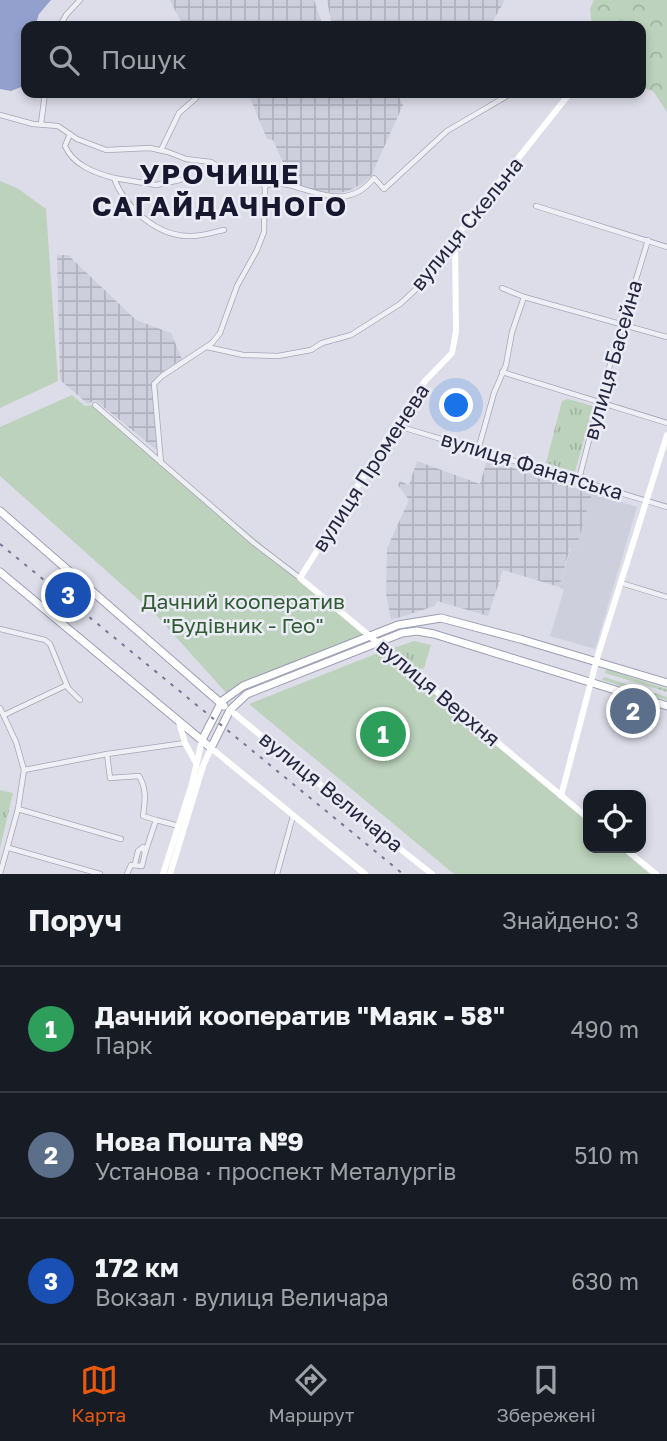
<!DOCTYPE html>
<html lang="uk">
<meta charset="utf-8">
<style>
:root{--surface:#171b24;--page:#20242c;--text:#f1f3f6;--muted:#9ea1a6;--line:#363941;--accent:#ea580c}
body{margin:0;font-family:"Golos Text",sans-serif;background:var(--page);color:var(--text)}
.controls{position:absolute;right:21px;bottom:21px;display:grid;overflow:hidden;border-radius:14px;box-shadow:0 4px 10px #0003}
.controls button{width:63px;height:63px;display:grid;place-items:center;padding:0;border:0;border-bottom:2px solid var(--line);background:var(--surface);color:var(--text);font:35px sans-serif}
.you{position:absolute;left:457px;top:406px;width:24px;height:24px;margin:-18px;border:5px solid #fff;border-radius:50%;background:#1a73e8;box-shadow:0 0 0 10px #1a73e833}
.badge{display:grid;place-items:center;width:46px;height:46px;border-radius:50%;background:var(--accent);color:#fff;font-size:23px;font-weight:700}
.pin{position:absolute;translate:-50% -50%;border:4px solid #fff;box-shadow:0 2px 7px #0006}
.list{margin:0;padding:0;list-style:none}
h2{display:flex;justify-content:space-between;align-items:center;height:91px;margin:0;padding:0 28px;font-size:30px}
h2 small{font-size:23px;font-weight:400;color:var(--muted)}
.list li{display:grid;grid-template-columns:46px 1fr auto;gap:21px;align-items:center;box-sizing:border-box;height:126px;padding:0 28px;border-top:2px solid var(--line)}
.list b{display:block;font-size:26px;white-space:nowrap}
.list p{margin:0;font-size:23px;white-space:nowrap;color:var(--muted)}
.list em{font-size:23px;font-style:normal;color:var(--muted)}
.icon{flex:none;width:38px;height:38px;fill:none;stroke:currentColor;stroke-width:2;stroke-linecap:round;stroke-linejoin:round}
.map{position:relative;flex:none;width:667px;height:874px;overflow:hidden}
.search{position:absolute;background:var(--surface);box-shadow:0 4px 10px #0003;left:21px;right:21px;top:21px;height:77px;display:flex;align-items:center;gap:18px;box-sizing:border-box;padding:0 24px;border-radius:14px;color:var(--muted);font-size:26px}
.sheet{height:469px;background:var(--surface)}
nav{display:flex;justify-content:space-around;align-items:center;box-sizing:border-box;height:98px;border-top:2px solid var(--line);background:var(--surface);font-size:19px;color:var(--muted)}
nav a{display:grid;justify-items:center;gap:4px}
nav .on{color:var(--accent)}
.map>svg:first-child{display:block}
</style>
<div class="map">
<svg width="667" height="874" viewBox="0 0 667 874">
<defs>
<pattern id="industrial-grid" width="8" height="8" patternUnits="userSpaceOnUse" patternTransform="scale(1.75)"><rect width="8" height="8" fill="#cdcfdd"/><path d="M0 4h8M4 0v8" fill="none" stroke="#b0b2bf"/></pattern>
<pattern id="grass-tufts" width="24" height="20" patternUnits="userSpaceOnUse" patternTransform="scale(1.75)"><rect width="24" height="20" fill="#bcd2bc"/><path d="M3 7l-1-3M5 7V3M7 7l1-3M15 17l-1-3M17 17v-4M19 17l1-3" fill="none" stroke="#a1b4a3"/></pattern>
<pattern id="park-crowns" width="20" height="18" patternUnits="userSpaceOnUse" patternTransform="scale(1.75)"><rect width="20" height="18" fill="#bcd2bc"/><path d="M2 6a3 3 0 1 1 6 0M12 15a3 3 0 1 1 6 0" fill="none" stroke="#a1b4a3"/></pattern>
</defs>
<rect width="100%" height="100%" fill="#dcdde8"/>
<polygon fill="#cdcfdd" points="592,493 637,507 595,649 550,636 564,590 559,587 571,548 576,549"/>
<g fill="url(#industrial-grid)">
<polygon points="170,0 314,0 323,26 183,26"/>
<polygon points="327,0 505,0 490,26 332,26"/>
<polygon points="248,93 351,93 355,100 370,93 397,93 403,105 371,176 362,184 346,192 332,193 311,190 292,183 273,140 267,139"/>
<polygon points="57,255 68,255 136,320 171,333 182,359 159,374 152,384 158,451 95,400 88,404 60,380"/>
<polygon points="487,460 592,493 576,549 570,548 559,587 503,570 488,616 437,601 435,606 391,620 386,594 387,548 409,500 398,485 400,481 409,485 417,461 480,484"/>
</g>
<g fill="url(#grass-tufts)">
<polygon points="568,399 593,406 575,472 546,463 562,401"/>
<polygon points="414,641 431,645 424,668 416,670 391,649"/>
<polygon points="606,669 667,689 667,692 605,673"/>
<polygon points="604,677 667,697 667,700 602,680"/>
<polygon points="0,790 13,793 0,848"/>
</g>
<polygon fill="url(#park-crowns)" points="594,0 667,0 667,112 653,91 641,88 641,26 592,26 590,9"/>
<g fill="#bcd2bc">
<polygon points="0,181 17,188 46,209 58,381 0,408"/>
<polygon points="72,395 85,406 95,405 371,636 228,695 157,616 0,476 0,427"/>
<polygon points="383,651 588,822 588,848 619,848 650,874 454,874 249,704"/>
</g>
<polygon fill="#939fcc" points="0,0 51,0 39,14 35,26 26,26 26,85 11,91 0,89"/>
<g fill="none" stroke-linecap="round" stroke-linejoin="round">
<g stroke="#a5a6b5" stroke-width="6">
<g id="street">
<polyline points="60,26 66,15 80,0"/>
<polyline points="0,115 33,124 58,126 77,139 106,150 150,148 168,152 186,159 211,162 230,174 251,178 265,186"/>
<polyline points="41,124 45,93"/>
<path d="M70,134L65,146C73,165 95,173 114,178"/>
<polyline points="161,150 179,113 196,98"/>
<path d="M180,180L156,185L114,178C125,208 158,237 191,236C202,236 214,232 224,230"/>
<polyline points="536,206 667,247"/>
<polyline points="502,288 524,297 667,337"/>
<polyline points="207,347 243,355 278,356 311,350 322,343 351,335 400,304 428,278 454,239"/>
<polyline points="502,372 667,423"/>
<polyline points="95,405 254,543 300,578"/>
<polyline points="398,426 667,507"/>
<polyline points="478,450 494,393 506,365 512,332 524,297"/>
<path d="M161,463L154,384L162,376L212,343L220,333L237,286L257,250L264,232L265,186C293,172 340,222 374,178L384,189L447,131L512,93"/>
<polyline points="579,479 599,401 648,240"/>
<polyline points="621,583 667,597"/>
<polyline points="0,629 45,640 50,644 68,688 80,700"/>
<polyline points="0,708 16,742 24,770 18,809 0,874"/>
<polyline points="4,715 67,685"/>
<path d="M107,754L110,778L139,776C147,789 145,801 143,816L156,820"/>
<polyline points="24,770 107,754 185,743"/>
<polyline points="18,809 121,839"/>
<polyline points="9,848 100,874"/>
<polyline points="145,853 156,820 179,826"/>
<polyline points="127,874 131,865 142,866 145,853 143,847 138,851 135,864"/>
<polyline points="277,874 293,816"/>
</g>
</g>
<g stroke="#9a9db4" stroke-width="9">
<g id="primary">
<polyline points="0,511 224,706"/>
<polyline points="0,572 211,748 230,710 247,694 402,633 417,631 434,634 667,706"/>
<polyline points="202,740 222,701 243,686 398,625 441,618 520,639 667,683"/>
</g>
</g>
<use href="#street" stroke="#efeff6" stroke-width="4.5"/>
<g stroke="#fff" stroke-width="6">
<polyline points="570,93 455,238 456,331 452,353 425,381 390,434 300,578 588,818"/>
<polyline points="230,710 357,815 432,874"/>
<polyline points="179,722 185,743 196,763"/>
<polyline points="561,796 598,655 667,435"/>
<polyline points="624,848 656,874"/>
<polyline points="163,874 192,784 202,740"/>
<polyline points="170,874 203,766 211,748 365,874"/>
</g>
<use href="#primary" stroke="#fff" stroke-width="7"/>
<polyline stroke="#747792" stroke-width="2" stroke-dasharray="3.5 7" stroke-linecap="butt" points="0,544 403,874"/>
</g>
<g text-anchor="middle" stroke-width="5" stroke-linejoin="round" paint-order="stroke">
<g font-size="21" fill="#24273f" stroke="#ebecf5">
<text transform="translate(467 224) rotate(-51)" y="7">вулиця Скельна</text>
<text transform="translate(613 360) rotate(-74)" y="7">вулиця Басейна</text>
<text transform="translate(532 466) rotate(17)" y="7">вулиця Фанатська</text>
<text transform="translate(371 468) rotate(-57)" y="7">вулиця Променева</text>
<text transform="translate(438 693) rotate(40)" y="7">вулиця Верхня</text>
<text transform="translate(331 792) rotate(39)" y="7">вулиця Величара</text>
</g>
<g font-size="21" fill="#305c34" stroke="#ebecf5">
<text x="243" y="609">Дачний кооператив<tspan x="243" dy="24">"Будівник - Гео"</tspan></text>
</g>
<g font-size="28" font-weight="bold" letter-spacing="2" fill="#17182f" stroke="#ebecf5">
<text x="220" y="184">УРОЧИЩЕ<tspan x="220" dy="32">САГАЙДАЧНОГО</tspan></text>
</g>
</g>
</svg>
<div class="controls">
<button><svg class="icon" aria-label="locate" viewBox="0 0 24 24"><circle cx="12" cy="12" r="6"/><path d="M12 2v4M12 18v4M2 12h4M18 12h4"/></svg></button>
</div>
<div class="you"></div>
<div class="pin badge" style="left:383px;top:734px;background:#2e9e5b">1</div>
<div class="pin badge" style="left:633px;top:711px;background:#5c6f8a">2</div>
<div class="pin badge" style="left:68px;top:595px;background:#1a4fb4">3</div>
<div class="search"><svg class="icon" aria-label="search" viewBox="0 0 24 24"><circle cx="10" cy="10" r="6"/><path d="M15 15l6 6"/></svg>Пошук</div>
</div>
<section class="sheet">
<h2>Поруч<small>Знайдено: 3</small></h2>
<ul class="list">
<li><span class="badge" style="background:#2e9e5b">1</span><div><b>Дачний кооператив &quot;Маяк - 58&quot;</b><p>Парк</p></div><em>490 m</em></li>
<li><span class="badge" style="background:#5c6f8a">2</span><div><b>Нова Пошта №9</b><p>Установа · проспект Металургів</p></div><em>510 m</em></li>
<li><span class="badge" style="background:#1a4fb4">3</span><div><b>172 км</b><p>Вокзал · вулиця Величара</p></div><em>630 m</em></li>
</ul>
</section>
<nav>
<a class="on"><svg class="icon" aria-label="map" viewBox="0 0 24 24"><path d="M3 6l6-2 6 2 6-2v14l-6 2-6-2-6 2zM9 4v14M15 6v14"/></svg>Карта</a>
<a><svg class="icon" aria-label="directions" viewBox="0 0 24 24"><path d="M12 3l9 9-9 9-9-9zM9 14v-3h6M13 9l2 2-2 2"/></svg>Маршрут</a>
<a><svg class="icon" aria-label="saved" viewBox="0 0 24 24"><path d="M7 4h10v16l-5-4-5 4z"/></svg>Збережені</a>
</nav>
